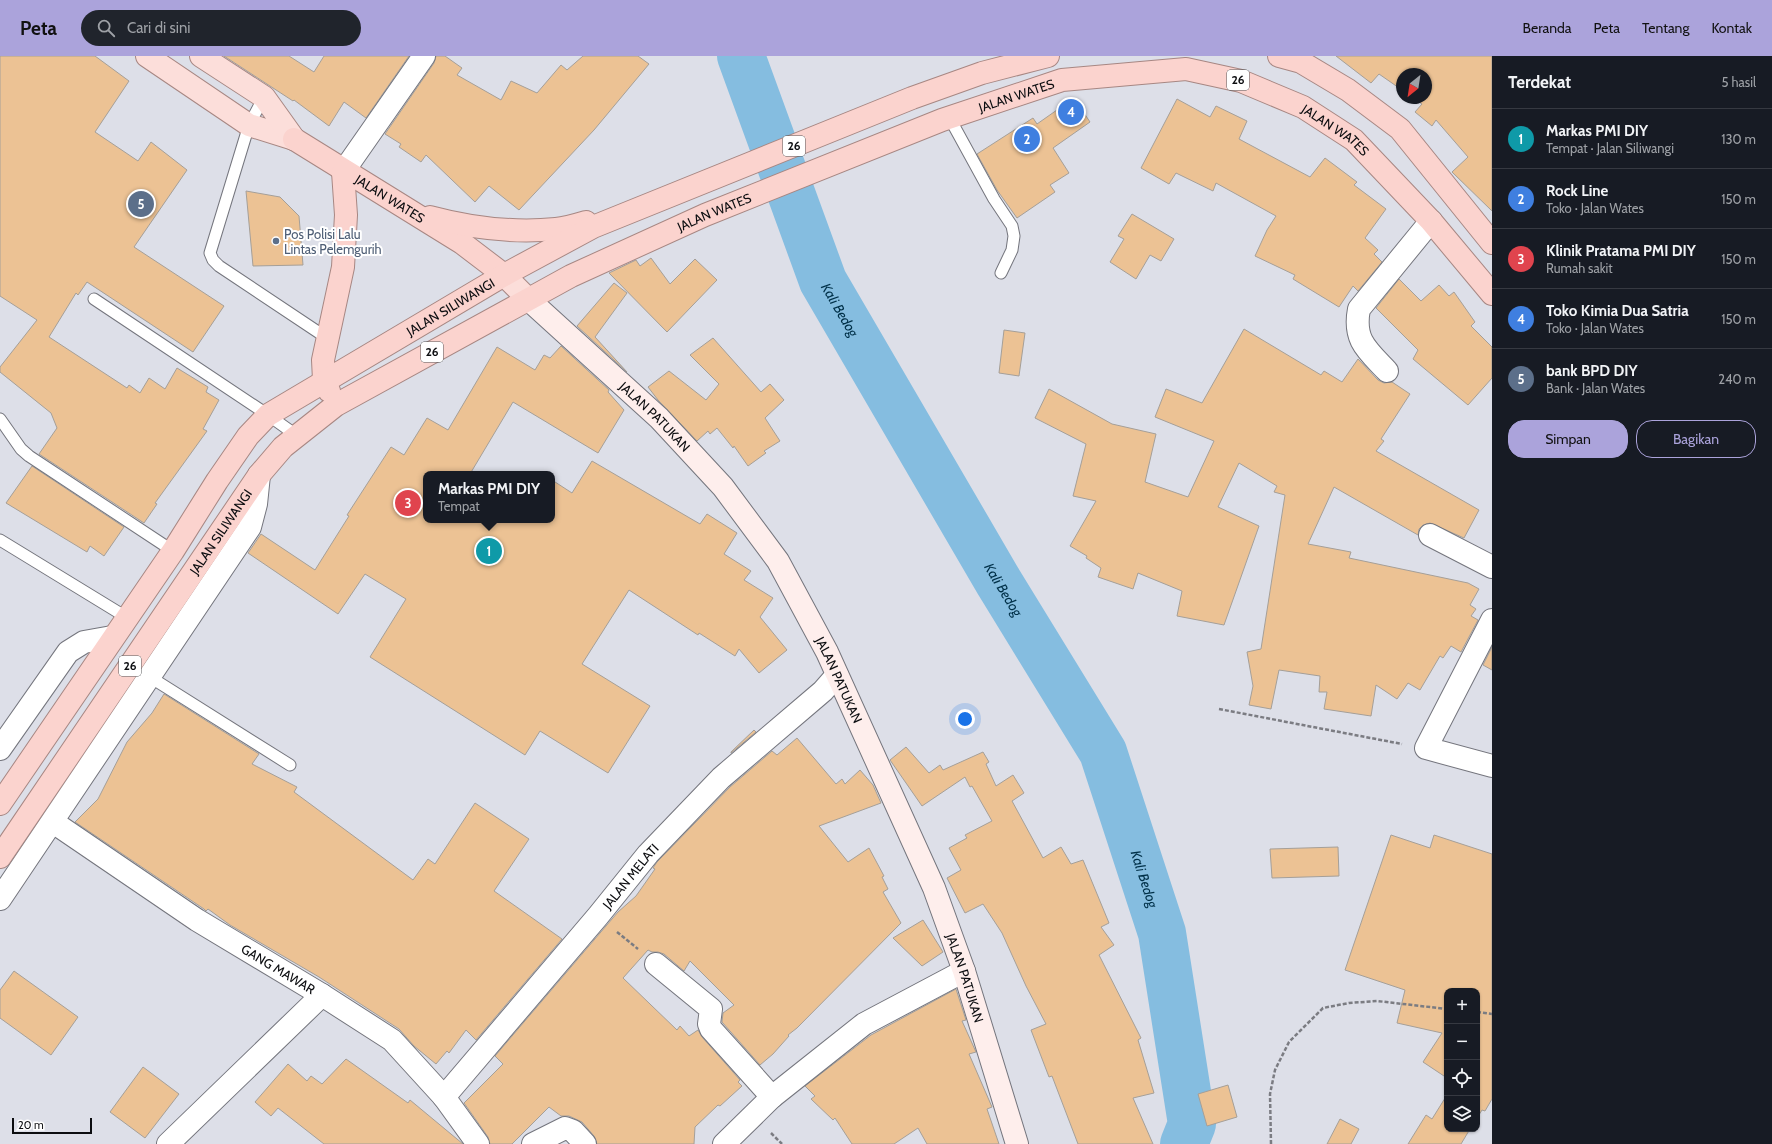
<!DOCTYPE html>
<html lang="id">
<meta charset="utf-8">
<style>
:root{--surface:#171b24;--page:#20242c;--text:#f1f3f6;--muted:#9ea1a6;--line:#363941;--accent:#aba3db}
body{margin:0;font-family:Cabin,sans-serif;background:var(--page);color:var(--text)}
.controls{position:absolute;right:12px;bottom:12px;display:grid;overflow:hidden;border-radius:8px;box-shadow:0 1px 3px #0004}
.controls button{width:36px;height:36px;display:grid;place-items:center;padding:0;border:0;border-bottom:1px solid var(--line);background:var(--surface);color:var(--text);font:20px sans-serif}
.compass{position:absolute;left:1396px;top:12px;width:36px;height:36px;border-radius:50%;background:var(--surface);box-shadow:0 1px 3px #0004;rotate:210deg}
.scale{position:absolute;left:12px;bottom:10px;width:80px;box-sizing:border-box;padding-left:4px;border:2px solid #0c0d10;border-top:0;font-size:11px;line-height:14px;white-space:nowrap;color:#0c0d10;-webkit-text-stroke:3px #fff;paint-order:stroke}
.you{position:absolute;left:965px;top:663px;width:14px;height:14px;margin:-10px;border:3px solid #fff;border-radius:50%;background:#1a73e8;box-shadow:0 0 0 6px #1a73e833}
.badge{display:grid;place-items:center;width:26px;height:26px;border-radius:50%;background:var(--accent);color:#fff;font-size:13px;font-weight:700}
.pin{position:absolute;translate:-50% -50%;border:2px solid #fff;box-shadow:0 1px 4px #0006}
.popup{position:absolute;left:423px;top:415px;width:132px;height:52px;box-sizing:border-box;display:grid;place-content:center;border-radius:8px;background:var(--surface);filter:drop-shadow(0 1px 3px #0005);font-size:13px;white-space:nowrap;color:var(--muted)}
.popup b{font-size:15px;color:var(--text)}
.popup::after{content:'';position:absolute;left:50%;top:100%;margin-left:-8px;border:8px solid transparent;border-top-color:var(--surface)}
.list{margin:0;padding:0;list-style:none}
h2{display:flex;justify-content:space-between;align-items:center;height:52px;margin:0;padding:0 16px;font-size:17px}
h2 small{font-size:13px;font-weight:400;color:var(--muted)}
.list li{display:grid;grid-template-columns:26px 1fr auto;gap:12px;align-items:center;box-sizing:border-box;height:60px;padding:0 16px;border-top:1px solid var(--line)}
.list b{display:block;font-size:15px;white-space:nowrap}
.list p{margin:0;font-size:13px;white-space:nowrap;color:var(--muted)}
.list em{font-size:13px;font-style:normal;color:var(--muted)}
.actions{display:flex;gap:8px;padding:12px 16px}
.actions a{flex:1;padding:9px 0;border:1px solid var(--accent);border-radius:16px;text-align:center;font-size:14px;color:var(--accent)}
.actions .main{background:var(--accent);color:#111}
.icon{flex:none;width:22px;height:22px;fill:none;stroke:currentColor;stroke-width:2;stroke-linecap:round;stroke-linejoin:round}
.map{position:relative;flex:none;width:1492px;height:1088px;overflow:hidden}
header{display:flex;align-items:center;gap:24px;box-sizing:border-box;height:56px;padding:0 20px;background:var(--accent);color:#111}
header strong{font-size:19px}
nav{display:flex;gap:22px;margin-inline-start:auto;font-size:14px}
.search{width:280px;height:36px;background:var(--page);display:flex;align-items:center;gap:10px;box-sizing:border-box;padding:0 14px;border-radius:22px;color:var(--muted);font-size:15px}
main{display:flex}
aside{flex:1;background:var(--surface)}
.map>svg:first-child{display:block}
</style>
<header>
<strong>Peta</strong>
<div class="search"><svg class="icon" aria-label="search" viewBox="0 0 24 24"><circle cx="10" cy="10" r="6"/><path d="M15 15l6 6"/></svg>Cari di sini</div>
<nav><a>Beranda</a><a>Peta</a><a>Tentang</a><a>Kontak</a></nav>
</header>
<main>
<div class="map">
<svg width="1492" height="1088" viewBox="0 0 1492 1088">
<rect width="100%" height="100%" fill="#dddfe8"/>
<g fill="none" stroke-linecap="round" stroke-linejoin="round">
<path stroke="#85bde0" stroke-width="48" id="s1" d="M741,0L823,225L998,525L1103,696L1162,877L1192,1068L1184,1088"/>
</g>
<g fill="#ecc294" stroke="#a59f98">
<polygon points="0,0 95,0 129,25 95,76 138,105 151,86 187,114 134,191 224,250 193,296 87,226 78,239 76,237 49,281 127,332 129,329 140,337 149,322 165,333 177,312 208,331 206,336 219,344 203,373 207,375 155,447 157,448 144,467 39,398 57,372 51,357 0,316 0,311 37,264 0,240"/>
<polygon points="224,0 289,0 314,16 324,0 409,0 366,62 344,46 329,70 294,44 293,45"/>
<polygon points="436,0 445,0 462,12 457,19 501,44 511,25 537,37 561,9 567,14 583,0 638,0 649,8 594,74 519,154 489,130 475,146 426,99 421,106 399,91 401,88 385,78 434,7"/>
<polygon points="1336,0 1492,0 1492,155 1452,116 1468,101 1436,64 1432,70 1415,56 1422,48 1413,42 1426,42 1426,18 1402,18 1402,34 1379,18 1371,27"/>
<polygon points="1074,42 1090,66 1053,92 1069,117 1050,129 1055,136 1017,162 997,134 977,98 1033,62 1037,68"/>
<polygon points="1177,43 1210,61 1216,50 1247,65 1239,83 1310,121 1325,102 1357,126 1354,129 1386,153 1365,182 1378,194 1374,198 1382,206 1358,235 1353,230 1339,251 1293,223 1295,219 1255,200 1267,174 1276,160 1216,127 1213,135 1176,117 1169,128 1141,112"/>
<polygon points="246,135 280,141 299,160 303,209 253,210"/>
<polygon points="1132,158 1174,183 1161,205 1150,199 1136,223 1110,206 1124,183 1118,180"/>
<polygon points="651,202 670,228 695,203 717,224 667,276 609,217 636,204 640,210"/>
<polygon points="1399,223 1421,245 1439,229 1449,240 1454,236 1475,266 1471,270 1492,291 1492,322 1468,349 1413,303 1418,294 1376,252"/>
<polygon points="614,227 627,237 595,281 627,316 577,270"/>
<polygon points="1244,273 1321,319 1324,315 1342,326 1358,303 1378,324 1384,327 1392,326 1410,338 1381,383 1384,385 1376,395 1479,454 1464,482 1430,467 1423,469 1419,473 1418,479 1334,431 1308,488 1351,496 1349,502 1468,527 1479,533 1470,549 1476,553 1471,560 1478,564 1461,596 1451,590 1443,602 1440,600 1420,634 1408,627 1397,643 1376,629 1371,660 1324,653 1327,636 1319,636 1320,620 1279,614 1271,653 1249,649 1253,630 1247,596 1261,593 1285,439 1274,436 1277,430 1239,407 1218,451 1259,470 1224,569 1177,560 1182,535 1138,517 1133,533 1098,521 1101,512 1086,502 1087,500 1070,490 1096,445 1073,440 1086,388 1035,362 1049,333 1112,368 1156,378 1145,426 1188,441 1214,385 1155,361 1166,333 1202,347"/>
<polygon points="1004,274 1025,277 1019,320 999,317"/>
<polygon points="713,282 761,336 770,328 784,344 765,362 780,385 764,395 766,397 748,410 734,390 733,392 717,372 710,378 708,375 697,385 658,344 648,331 669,315 706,344 719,328 690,299"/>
<polygon points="561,290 609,334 608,336 624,354 598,397 513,346 470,418 426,418 426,464 552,464 552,424 572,437 592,405 700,468 707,458 737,477 724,498 751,515 744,524 773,542 760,561 787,594 759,617 739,593 735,600 699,577 698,579 629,534 582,608 650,650 608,717 540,675 525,699 370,601 406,543 365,518 338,558 248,497 261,478 315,514 349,460 347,459 391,391 404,399 427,362 448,374 497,291 535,314 544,299 550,302"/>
<polygon points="32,410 124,471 104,500 90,490 87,496 6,447"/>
<polygon points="1492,591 1492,614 1483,609"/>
<polygon points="164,638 259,698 252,708 297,731 294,736 413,824 428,803 435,808 475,747 529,783 494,835 562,883 476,984 466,974 449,997 447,995 436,1008 414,990 399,973 319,921 230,869 208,853 206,855 204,853 75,766 98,743 127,686 152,657"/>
<polygon points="754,674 756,676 731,697 731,696"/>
<polygon points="797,682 836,728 842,723 845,728 860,714 873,729 881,747 819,770 848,806 869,792 884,820 882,821 888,833 883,836 901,867 797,972 788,979 789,980 773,998 760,1009 722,966 723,957 734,949 690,905 684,915 664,898 658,896 652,896 648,894 623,922 677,974 680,970 689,980 698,974 702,981 740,1024 738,1026 742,1030 720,1050 718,1049 695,1071 694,1088 597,1088 594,1080 582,1066 569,1060 561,1060 549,1051 512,1088 490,1088 488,1081 464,1047 503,1008 495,1000 618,856 636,840 655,813 653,812 657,806 730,731 772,695 777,699"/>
<polygon points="906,691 929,717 940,709 943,714 983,696 989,706 986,708 996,730 1013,719 1024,737 1012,745 1043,802 1061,791 1071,808 1083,804 1109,867 1101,871 1114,889 1099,899 1141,982 1138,984 1154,1037 1133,1042 1153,1088 1078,1088 1052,1020 1049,1021 1031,974 1046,968 1026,930 1002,877 983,848 965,857 947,822 961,814 949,792 967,782 965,779 992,765 972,730 970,731 965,721 922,750 890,704"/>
<polygon points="1391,779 1430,792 1434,779 1492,798 1492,1043 1485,1055 1482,1054 1477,1062 1477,935 1447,935 1447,1022 1423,1006 1442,977 1397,967 1405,934 1345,914"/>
<polygon points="1338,791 1339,820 1272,822 1270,793"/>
<polygon points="923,864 943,896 922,910 893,882"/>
<polygon points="14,915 78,961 51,999 0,962 0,934"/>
<polygon points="956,933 966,964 962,965 976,996 969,998 992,1051 987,1053 999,1088 927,1088 918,1072 894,1088 852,1088 835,1062 833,1064 811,1043 815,1040 805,1030 871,979"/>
<polygon points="346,1003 408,1047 410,1044 463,1088 324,1088 278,1052 271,1060 255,1046 288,1008 307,1025 311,1020 322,1028"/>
<polygon points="143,1011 179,1038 145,1082 110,1056"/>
<polygon points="1228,1029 1237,1061 1207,1070 1198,1038"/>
<polygon points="1447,1039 1447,1073 1470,1073 1461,1088 1408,1088 1426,1059 1432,1063"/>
<polygon points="1340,1063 1359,1073 1351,1088 1327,1088"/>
</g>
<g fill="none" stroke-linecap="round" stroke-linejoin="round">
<g stroke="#74757d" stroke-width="13">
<g id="service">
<polyline points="264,41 249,69 210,197 213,204 219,210 327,282"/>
<polyline points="949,61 994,143 1012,170 1014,180 1012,194 1001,217"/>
<polyline points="94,243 268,359 296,379"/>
<polyline points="0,363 21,393 29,400 173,495"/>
<polyline points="0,484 126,561"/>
<polyline points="150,621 290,709"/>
</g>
</g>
<g stroke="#74757d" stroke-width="24">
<g id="minor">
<polyline points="343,116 424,0"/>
<path d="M1387,315C1367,294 1353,284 1359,253L1431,165"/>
<polyline points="1430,479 1492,511"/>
<polyline points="1492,564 1426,692 1492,710"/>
<path id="s2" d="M53,766L197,864L322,939L392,984L444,1041L478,1088"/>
<polyline points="656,908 711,953 709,968 711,973 772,1041"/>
<path id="s3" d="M444,1041L598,860L648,798L721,722L823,635L837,619"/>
<polyline points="168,1088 322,939"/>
<polyline points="533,1088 565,1072 573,1075 585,1088"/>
<polyline points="724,1088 772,1041 864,968 964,915"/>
</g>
</g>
<g stroke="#74757d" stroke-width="24">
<g id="tertiary">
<polyline points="0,693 68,596 84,586 112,581"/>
<polyline points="0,843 250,471 256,448 259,419"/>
</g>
</g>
<g stroke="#74757d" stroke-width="24">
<g id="secondary">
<path id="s4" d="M528,243L659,362L723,431L778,505L827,596L934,832L964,915L1017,1088"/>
</g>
</g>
<g stroke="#a78783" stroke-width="24">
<g id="primary">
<polyline points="147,0 249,69 294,83"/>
<polyline points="201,0 264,41 294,83"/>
<polyline points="504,219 528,243"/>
</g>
</g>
<g stroke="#a78783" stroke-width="24">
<g id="trunk">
<polyline points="1279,0 1301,6 1348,34 1400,73 1492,187"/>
<path id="s5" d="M294,83L462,187L504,219"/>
<path d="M430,161C471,172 514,177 556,173C566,172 576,169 586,166"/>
<polyline points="329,335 324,324 323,304 343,211 346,159 343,116"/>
<path id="s6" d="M0,748L173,495L217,425L248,380L268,359L504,219L593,171L912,42L982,17L1048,0"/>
<path id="s7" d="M0,801L259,419L283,391L336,349L571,220L705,159L942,64L1062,24L1186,13L1241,25L1303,51L1354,84L1431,165L1492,238"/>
</g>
</g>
<g stroke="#7b7c82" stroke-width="2.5" stroke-dasharray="4 2" stroke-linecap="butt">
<polyline points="1219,653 1402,688"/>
<polyline points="617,876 638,893"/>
<polyline points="1477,956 1492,958"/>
<polyline points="771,1077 782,1088"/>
<polyline points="1271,1088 1270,1038 1275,1014 1289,986 1323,952 1349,947 1377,945 1447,953"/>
</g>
<use href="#service" stroke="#fff" stroke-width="11"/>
<use href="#minor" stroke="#fff" stroke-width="22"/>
<use href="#tertiary" stroke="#fff" stroke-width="22"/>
<use href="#secondary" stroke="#feeeec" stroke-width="22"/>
<use href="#primary" stroke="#fcdeda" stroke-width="22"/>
<use href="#trunk" stroke="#fbd3ce" stroke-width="22"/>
</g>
<circle fill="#5c6f8a" stroke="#fff" stroke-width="1.5" cx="276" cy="185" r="4"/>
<g text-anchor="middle" stroke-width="4" stroke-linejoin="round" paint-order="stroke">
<g fill="#fff" stroke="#555658" stroke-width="1">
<rect x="1227" y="14" width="22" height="20" rx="3"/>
<rect x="783" y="80" width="22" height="20" rx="3"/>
<rect x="421" y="286" width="22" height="20" rx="3"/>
<rect x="119" y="600" width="22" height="20" rx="3"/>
</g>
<g font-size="12" font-weight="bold" fill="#0c0d10">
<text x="1238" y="28">26</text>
<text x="794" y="94">26</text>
<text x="432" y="300">26</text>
<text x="130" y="614">26</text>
</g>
<g font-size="13" fill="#0c0d10" stroke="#fff">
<text dy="5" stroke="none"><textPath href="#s7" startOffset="1315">JALAN WATES</textPath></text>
<text dy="5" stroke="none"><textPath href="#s7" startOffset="1651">JALAN WATES</textPath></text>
<text dy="5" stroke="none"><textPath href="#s5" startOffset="113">JALAN WATES</textPath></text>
<text dy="5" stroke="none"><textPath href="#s7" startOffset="991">JALAN WATES</textPath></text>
<text dy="5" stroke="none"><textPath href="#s6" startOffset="685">JALAN SILIWANGI</textPath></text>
<text dy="5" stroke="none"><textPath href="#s4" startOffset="173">JALAN PATUKAN</textPath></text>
<text dy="5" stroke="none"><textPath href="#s7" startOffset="393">JALAN SILIWANGI</textPath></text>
<text dy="5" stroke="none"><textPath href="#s4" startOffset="497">JALAN PATUKAN</textPath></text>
<text dy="5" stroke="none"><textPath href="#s3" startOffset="289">JALAN MELATI</textPath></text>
<text dy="5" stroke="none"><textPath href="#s2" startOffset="269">GANG MAWAR</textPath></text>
<text dy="5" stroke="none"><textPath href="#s4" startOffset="821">JALAN PATUKAN</textPath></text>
</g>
<g font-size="13" fill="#4e5e75" stroke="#fff" text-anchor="start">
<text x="284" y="183">Pos Polisi Lalu<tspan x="284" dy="15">Lintas Pelemgurih</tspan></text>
</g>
<g font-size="14" font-style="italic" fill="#003048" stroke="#fff">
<text dy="5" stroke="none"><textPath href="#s1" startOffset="273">Kali Bedog</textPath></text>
<text dy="5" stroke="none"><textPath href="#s1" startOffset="597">Kali Bedog</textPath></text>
<text dy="5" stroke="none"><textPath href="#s1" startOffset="921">Kali Bedog</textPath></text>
</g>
</g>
</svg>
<div class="controls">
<button>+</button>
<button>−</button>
<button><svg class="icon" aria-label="locate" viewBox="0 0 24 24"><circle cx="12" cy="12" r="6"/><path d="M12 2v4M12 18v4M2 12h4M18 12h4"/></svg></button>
<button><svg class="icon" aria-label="layers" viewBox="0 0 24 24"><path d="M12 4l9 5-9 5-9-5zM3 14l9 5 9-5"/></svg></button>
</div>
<svg class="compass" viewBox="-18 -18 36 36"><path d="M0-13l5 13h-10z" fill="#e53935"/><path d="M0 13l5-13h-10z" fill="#9ea1a6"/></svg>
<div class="scale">20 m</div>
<div class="you"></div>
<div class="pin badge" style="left:489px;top:495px;background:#0f9aa8">1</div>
<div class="popup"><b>Markas PMI DIY</b>Tempat</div>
<div class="pin badge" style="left:1027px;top:83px;background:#3f7fe0">2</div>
<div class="pin badge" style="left:408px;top:447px;background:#e0444e">3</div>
<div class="pin badge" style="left:1071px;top:56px;background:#3f7fe0">4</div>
<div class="pin badge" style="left:141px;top:148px;background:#5c6f8a">5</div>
</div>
<aside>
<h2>Terdekat<small>5 hasil</small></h2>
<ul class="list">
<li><span class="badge" style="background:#0f9aa8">1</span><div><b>Markas PMI DIY</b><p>Tempat · Jalan Siliwangi</p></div><em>130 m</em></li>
<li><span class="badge" style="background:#3f7fe0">2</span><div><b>Rock Line</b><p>Toko · Jalan Wates</p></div><em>150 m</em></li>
<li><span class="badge" style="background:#e0444e">3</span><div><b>Klinik Pratama PMI DIY</b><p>Rumah sakit</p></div><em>150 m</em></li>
<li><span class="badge" style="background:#3f7fe0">4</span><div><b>Toko Kimia Dua Satria</b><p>Toko · Jalan Wates</p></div><em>150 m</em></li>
<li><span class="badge" style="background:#5c6f8a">5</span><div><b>bank BPD DIY</b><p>Bank · Jalan Wates</p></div><em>240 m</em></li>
</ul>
<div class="actions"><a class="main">Simpan</a><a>Bagikan</a></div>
</aside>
</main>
